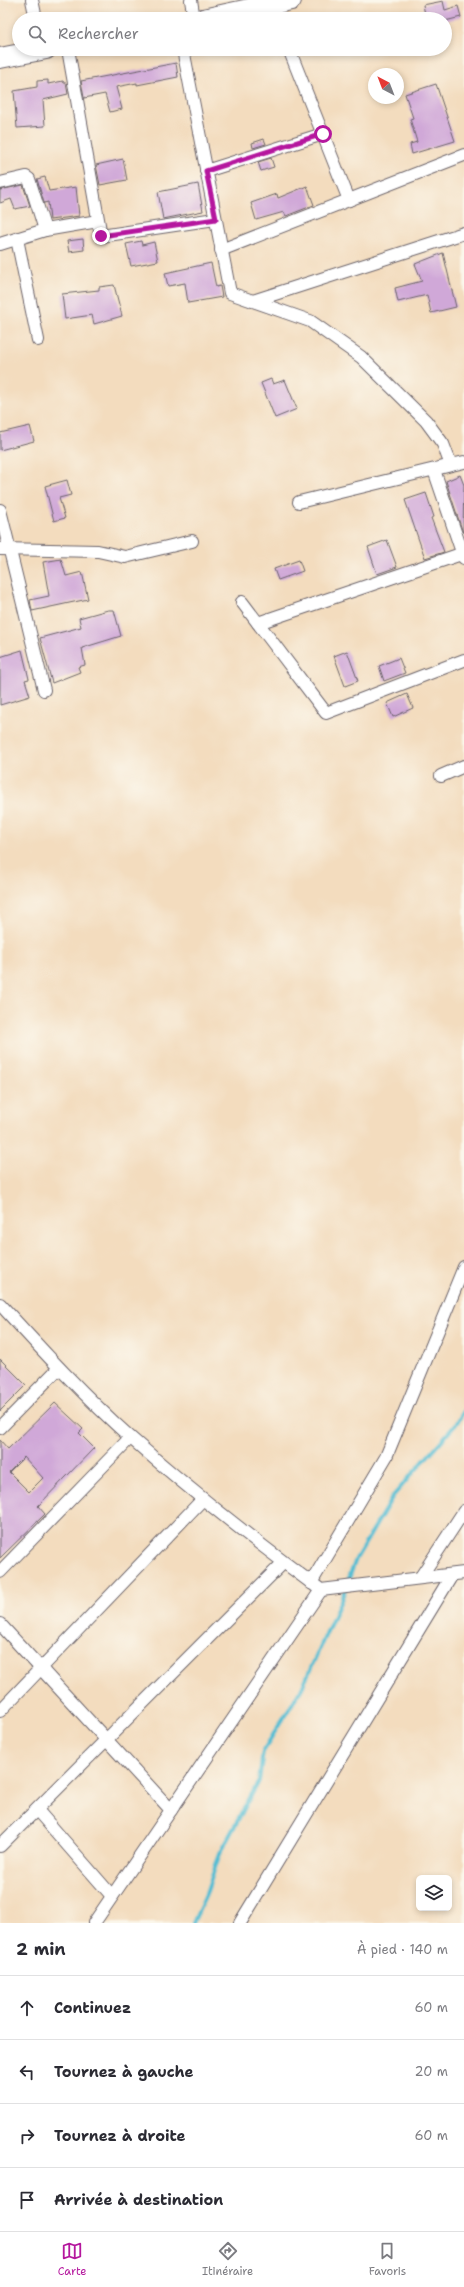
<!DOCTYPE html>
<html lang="fr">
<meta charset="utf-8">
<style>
:root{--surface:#fff;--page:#f7f7f7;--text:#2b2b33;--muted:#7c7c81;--line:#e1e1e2;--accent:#b5179e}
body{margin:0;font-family:"Shantell Sans",sans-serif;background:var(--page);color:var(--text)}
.controls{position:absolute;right:12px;bottom:12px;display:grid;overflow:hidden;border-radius:6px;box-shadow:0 2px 6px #0003}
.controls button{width:36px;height:36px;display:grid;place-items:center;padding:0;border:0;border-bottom:1px solid var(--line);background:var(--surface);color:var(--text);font:20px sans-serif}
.compass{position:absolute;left:368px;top:68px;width:36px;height:36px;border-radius:50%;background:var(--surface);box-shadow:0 2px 6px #0003;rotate:318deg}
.stop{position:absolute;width:12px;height:12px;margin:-9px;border:3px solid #b5179e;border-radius:50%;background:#fff}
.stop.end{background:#b5179e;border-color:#fff;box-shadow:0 1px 4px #0008}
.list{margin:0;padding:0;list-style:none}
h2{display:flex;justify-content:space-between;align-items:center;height:52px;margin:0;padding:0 16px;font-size:17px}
h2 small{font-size:13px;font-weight:400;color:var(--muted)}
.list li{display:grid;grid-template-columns:26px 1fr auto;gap:12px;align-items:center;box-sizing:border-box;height:64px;padding:0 16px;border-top:1px solid var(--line)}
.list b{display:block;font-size:15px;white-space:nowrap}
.list em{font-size:13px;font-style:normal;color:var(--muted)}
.icon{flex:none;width:22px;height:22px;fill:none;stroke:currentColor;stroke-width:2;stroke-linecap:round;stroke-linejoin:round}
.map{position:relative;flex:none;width:464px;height:1923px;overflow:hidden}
.search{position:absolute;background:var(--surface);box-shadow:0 2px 6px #0003;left:12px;right:12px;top:12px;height:44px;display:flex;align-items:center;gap:10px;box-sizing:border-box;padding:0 14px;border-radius:22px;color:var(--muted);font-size:15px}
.sheet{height:308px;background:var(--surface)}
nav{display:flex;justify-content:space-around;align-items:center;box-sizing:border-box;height:56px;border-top:1px solid var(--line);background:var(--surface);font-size:11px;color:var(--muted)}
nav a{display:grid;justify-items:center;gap:2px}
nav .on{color:var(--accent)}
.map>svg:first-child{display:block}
</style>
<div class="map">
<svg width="464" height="1923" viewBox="0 0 464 1923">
<rect width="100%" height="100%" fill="#fbf7ec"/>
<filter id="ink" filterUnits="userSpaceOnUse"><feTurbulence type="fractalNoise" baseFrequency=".025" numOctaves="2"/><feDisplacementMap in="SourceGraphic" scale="8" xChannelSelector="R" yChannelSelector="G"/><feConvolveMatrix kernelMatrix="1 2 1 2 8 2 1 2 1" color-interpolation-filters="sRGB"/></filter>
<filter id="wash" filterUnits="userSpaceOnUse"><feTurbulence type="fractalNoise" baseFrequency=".012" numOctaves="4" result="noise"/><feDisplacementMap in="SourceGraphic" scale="16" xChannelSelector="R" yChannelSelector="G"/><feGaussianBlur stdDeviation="0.9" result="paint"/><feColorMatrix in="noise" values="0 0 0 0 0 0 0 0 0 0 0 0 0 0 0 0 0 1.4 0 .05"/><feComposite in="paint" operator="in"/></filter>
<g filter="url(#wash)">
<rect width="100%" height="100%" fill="#f3dcbe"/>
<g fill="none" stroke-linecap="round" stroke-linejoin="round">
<polyline stroke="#56bed3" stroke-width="4" points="193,1923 205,1897 220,1853 259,1781 263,1751 302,1688 341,1600 356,1559 393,1496 456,1424 464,1411"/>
</g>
<g id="blocks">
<g fill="#d0a8d8" fill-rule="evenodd">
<polygon points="443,1 445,10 458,6 461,17 445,21 445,19 424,19 423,15 425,14 423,5"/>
<polygon points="176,63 178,77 137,85 137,83 116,87 122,109 110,112 105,94 84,98 81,81"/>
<polygon points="48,80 48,84 63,81 64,83 66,83 68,94 43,100 45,126 17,128 14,91 37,87 37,81"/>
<polygon points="436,84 455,141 412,154 410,144 417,142 410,119 413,118 405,94"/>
<polygon points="264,139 266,144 253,148 252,143"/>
<polygon points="271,158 274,167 261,171 258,162"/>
<polygon points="123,159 127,180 100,185 96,165"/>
<polygon points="45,177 49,191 76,187 79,216 50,220 48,202 44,203 37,179"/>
<polygon points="198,184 203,211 163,219 158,192"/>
<polygon points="23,185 30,206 15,209 11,199 0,203 0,190"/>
<polygon points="307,186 314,205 286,216 284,212 256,220 251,203 277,194 278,198"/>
<polygon points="83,239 84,250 69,252 67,241"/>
<polygon points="141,241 142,245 154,242 158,261 131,266 126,244"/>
<polygon points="443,253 456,307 431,313 427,295 398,302 395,288 422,281 415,264"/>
<polygon points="211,263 216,287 220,286 222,297 188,303 185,283 168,286 165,273"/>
<polygon points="114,285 122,316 94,324 92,315 65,319 62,294 99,290 99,287"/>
<polygon points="271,379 273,384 285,380 297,409 275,418 261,383"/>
<polygon points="30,426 34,441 0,450 0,433"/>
<polygon points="460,475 464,485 463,533 446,481"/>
<polygon points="67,480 71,495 59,498 65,518 54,521 45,486"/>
<polygon points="426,493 434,517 431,518 444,552 425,558 405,500"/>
<polygon points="387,540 397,567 377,574 368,547"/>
<polygon points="61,559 66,576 82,572 88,599 32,611 30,600 49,596 43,562"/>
<polygon points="299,560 303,571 278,580 274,569"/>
<polygon points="108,610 114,610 121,636 82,648 85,665 78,667 80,672 52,683 40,638 81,627 79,618"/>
<polygon points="22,650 29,679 25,680 30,696 0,705 0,657"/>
<polygon points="347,651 358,681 345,686 334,656"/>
<polygon points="399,658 405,673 384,681 379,666"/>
<polygon points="407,694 413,708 393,717 387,703"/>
<polygon points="0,1359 26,1385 0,1411"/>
<path d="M55,1403L83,1429L79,1433L94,1448L38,1506L45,1514L0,1558V1440L8,1449ZM24,1457L43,1478L29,1492L9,1472Z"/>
</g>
</g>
</g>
<g filter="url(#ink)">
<use href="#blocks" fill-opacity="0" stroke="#6b6369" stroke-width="1"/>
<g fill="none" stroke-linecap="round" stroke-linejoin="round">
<g stroke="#6b6369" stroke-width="14">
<g id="minor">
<polyline points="32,0 36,19"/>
<polyline points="191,0 194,19"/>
<polyline points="271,4 277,19"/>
<polyline points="68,49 101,236 215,219"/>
<polyline points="183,49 230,293 310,321 361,357 426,421 443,444 451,465"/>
<polyline points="289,49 349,200"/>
<polyline points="206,171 323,134"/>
<polyline points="0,183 26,177 29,179 45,230"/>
<polyline points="17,239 38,340"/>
<polyline points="0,244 45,230 98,221"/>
<polyline points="221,250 464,155"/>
<polyline points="253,301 464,233"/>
<polyline points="434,470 464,558"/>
<polyline points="299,502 464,462"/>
<polyline points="0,510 44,690"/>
<polyline points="0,549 98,551 125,557 192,541"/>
<polyline points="242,602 326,713 464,660"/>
<polyline points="258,623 464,553"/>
<polyline points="441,776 464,766"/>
<path d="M0,1304C42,1350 85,1397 131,1438C192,1492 256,1542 321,1590L464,1573"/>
<polyline points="0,1428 59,1368"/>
<polyline points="0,1572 130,1438"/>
<polyline points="420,1578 464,1511"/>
<polyline points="311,1583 386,1457 464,1267"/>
<polyline points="0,1624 171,1810"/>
<polyline points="0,1711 203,1499"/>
<polyline points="37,1810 112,1896"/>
<polyline points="0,1846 283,1563"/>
<polyline points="94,1923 321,1590"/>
<polyline points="240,1923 452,1575"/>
</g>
</g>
<g stroke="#6b6369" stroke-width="22">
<g id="trunk">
<polyline points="203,19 291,0"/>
<polyline points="0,58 46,49"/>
</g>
</g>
<use href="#minor" stroke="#fff" stroke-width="12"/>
<use href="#trunk" stroke="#fff" stroke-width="20"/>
</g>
</g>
<g fill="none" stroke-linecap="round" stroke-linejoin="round" filter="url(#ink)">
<polyline stroke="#b5179e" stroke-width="5" points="101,236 216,219 206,171 323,134"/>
</g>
</svg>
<div class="controls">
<button><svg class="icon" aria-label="layers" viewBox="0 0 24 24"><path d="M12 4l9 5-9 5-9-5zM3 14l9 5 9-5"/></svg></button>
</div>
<svg class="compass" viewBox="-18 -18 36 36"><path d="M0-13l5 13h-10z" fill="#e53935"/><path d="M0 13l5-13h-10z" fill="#7c7c81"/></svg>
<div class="stop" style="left:323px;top:134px"></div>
<div class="stop end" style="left:101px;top:236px"></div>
<div class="search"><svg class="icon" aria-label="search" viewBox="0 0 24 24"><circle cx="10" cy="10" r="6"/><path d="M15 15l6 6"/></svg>Rechercher</div>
</div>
<section class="sheet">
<h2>2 min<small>À pied · 140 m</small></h2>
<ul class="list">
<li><svg class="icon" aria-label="ahead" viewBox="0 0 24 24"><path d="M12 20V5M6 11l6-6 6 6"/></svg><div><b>Continuez</b></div><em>60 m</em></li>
<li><svg class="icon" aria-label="left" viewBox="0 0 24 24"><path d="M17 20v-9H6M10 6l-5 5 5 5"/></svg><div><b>Tournez à gauche</b></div><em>20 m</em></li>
<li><svg class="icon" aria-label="right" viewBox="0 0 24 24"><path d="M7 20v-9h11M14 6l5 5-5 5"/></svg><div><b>Tournez à droite</b></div><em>60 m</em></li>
<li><svg class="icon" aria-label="arrive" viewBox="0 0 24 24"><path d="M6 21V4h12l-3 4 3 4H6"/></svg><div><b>Arrivée à destination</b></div></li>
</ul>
</section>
<nav>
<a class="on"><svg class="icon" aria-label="map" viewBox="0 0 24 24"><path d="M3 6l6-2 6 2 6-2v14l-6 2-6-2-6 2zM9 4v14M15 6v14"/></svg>Carte</a>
<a><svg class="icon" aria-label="directions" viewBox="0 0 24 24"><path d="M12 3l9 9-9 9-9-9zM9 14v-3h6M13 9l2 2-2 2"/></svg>Itinéraire</a>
<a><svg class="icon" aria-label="saved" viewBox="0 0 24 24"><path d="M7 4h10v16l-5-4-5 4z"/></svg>Favoris</a>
</nav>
